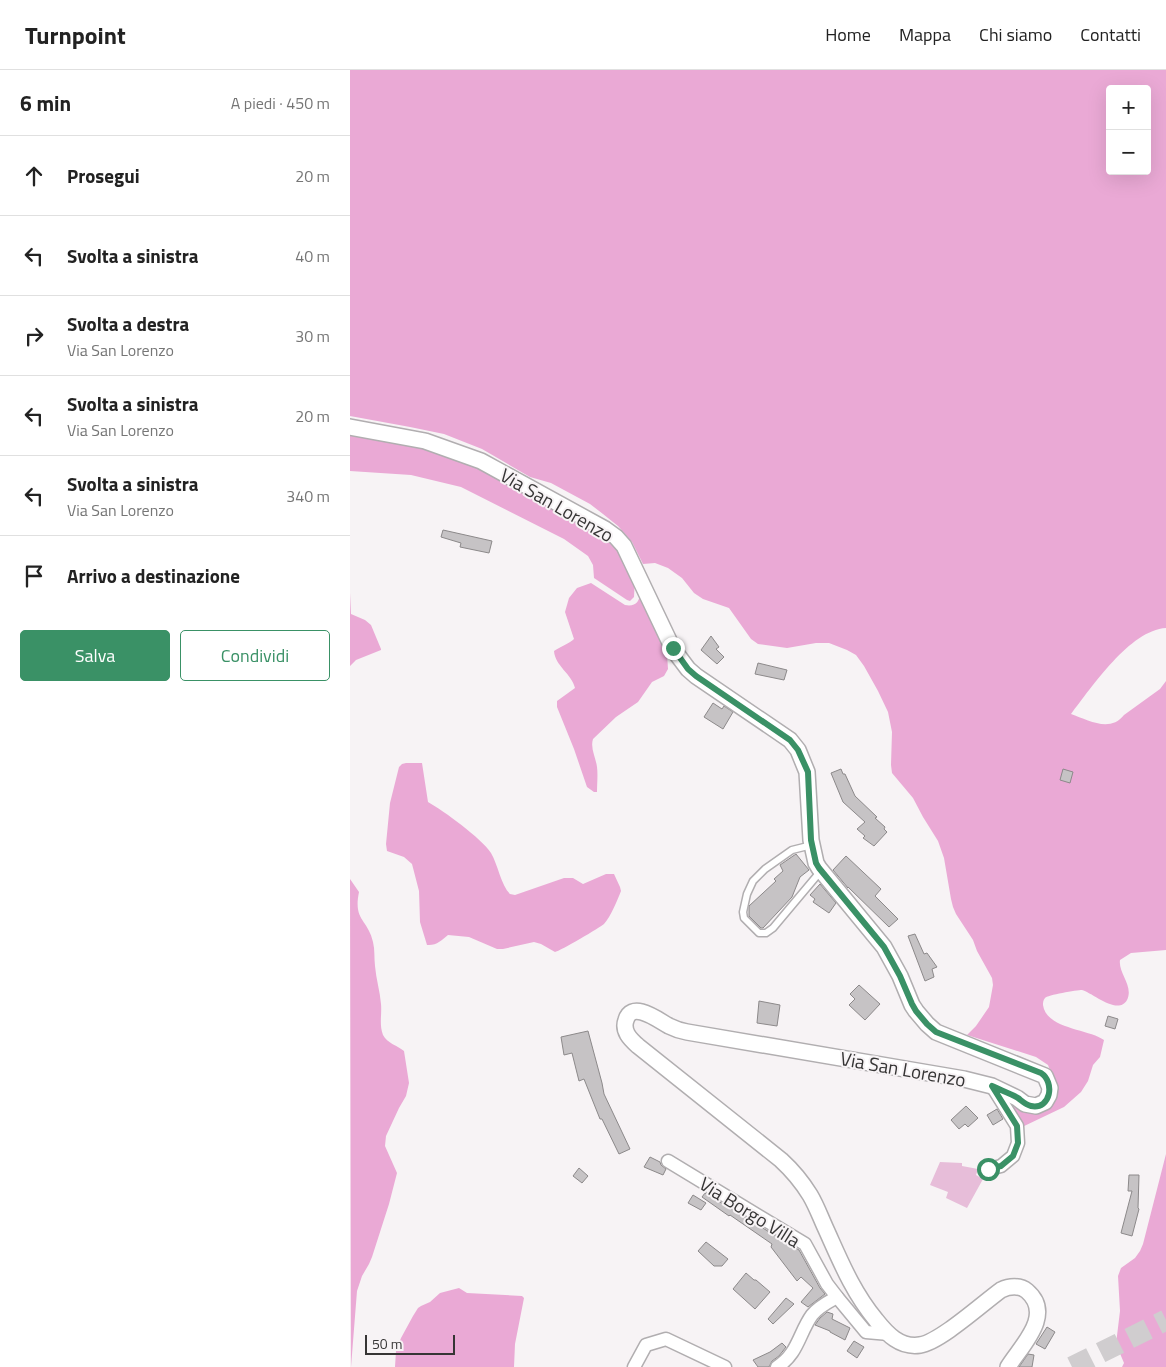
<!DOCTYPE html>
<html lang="it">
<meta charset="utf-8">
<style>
:root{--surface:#fff;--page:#f2f2f2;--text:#222;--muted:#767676;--line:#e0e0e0;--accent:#3a9166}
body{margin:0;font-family:"Titillium Web",sans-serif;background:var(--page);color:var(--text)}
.controls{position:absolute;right:15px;top:15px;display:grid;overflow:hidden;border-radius:5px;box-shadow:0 5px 20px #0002}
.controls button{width:45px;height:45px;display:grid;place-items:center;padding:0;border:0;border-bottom:1px solid var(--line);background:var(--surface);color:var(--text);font:25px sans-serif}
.scale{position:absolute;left:15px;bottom:12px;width:90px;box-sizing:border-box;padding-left:5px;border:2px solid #363535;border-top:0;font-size:14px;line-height:18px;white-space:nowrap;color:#363535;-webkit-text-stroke:4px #f7f3f5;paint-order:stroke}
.stop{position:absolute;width:15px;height:15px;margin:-11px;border:4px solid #3a9166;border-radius:50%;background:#fff}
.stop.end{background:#3a9166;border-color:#fff;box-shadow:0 1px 5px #0008}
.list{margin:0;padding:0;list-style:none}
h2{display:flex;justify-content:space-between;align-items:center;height:65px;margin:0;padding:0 20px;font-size:21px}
h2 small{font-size:16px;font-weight:400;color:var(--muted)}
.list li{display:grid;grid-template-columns:32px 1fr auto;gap:15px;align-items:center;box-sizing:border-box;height:80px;padding:0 20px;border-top:1px solid var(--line)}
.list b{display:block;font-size:19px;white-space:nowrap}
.list p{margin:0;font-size:16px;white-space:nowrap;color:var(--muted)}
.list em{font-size:16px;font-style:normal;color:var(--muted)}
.actions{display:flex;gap:10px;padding:15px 20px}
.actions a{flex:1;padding:11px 0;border:1px solid var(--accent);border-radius:5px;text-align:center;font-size:18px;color:var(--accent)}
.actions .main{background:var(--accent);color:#fff}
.icon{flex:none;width:28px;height:28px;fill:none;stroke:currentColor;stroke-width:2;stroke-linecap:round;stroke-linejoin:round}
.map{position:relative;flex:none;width:816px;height:1297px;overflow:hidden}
header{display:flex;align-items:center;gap:30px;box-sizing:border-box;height:70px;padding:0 25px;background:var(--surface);border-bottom:1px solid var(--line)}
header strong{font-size:24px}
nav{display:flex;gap:28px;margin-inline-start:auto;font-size:18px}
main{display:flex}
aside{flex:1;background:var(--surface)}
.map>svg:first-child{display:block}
</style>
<header>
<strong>Turnpoint</strong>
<nav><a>Home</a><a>Mappa</a><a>Chi siamo</a><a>Contatti</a></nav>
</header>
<main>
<aside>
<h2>6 min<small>A piedi · 450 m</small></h2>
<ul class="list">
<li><svg class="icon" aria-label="ahead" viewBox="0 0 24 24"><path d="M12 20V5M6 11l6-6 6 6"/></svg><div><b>Prosegui</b></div><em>20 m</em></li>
<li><svg class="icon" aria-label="left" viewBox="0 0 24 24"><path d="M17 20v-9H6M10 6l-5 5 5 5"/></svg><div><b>Svolta a sinistra</b></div><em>40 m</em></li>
<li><svg class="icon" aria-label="right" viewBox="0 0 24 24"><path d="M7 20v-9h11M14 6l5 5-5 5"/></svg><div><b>Svolta a destra</b><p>Via San Lorenzo</p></div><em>30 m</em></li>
<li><svg class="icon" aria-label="left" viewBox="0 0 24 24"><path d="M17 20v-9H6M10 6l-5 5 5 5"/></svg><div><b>Svolta a sinistra</b><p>Via San Lorenzo</p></div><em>20 m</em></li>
<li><svg class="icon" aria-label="left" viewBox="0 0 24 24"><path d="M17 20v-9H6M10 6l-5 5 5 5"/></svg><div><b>Svolta a sinistra</b><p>Via San Lorenzo</p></div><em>340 m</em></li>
<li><svg class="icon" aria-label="arrive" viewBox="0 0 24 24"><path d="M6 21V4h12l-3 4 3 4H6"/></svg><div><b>Arrivo a destinazione</b></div></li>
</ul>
<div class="actions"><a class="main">Salva</a><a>Condividi</a></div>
</aside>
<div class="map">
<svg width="816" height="1297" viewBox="0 0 816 1297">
<rect width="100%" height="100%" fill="#f7f3f5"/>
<polygon fill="#e7bdd9" points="590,1092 612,1093 612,1096 628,1099 626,1105 633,1109 617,1138 596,1128 598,1122 580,1115"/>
<g fill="#eaa9d5" fill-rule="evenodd">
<path d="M0,0H816V558C780,560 742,617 721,644C738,650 760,663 774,645L810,619L816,611V880L781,883L770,890C768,903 784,916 777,930C768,946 743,923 732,920C727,920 697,925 695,928C693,930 693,933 693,935C696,959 739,959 754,970L750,987L743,995L738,1011L731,1022L714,1037L670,1058L643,1020L682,1036L703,1008L698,995L686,987L617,965L626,956L639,937L643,915L642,908L627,881L623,870L606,844L603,837L601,829L594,788L588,771L573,747L563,728L542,703L541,695L542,662L538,642L528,621L514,596L506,585L497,580L479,573H466L437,578L408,574L401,569L379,538L353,529L344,523L332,508L318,498L305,493L293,494L282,472L268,456L253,444L240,434L201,413L180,407L132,379L94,364L60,357L0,346ZM760,19H797V101H760Z"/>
<polygon points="0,356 91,373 261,462 285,508 284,527 280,531 277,530 244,508 243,495 238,486 214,469 111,417 61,405 0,401"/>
<path d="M241,513L275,535C285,537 290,532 290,522L317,584L318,599L314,606L302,612L288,632L266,647L243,669C240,678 246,688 247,697C248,705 247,714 247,722H244L237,717L224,679L207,637V631L225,618C222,604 205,596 204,581C210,577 220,573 224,569L215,542L219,528L227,518Z"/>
<polygon points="0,523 1,544 15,550 21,555 31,579 31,580 6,590 0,596"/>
<path d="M56,693H72L78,732C94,741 131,768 141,783C148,795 151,815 160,824L165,825L214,808H223L233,814L256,804H264L270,817L271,821C267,831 261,846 254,854C251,857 210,881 205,882L191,874L184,872L153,879H147L119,867L98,865C92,870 86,876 77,875L70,852L69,821L62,794L54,787L37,781L36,774L40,733L49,697L52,694Z"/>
<path d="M0,809L9,822C3,851 18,849 23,872C25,880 24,888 25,896C26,909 30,921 31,934C32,944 29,955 33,965C37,973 48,976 54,981L59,1013L56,1026L49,1038L36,1066L35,1076L47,1103L39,1134L22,1187L19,1194L12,1206L7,1221L1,1297Z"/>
<polygon points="816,1084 816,1297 772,1297 774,1293 766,1274 770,1241 768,1206 771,1198 785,1188 790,1181 793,1174"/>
<polygon points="109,1218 117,1223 172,1226 174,1228 165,1274 164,1297 45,1297 46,1281 51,1268 63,1246 68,1238 71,1236 80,1232 90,1223"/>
</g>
<g fill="#c6c3c5" stroke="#8c898a">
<polygon points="93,460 142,471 139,483 110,477 111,473 91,467"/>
<polygon points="361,566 369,577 366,579 374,587 367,594 351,580"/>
<polygon points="408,593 437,600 434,610 405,604"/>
<polygon points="363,633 372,639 374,636 383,642 373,659 354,647"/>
<polygon points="491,699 493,704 495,704 505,726 527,747 525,748 535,757 534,759 537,762 524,776 513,768 515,766 507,759 515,752 493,732 481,703"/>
<polygon points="713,699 723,702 720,713 710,710"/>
<polygon points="446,784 459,800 450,807 442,827 413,858 411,858 399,846 399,836 426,811 424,809 433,801 430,795"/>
<polygon points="496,786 531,819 525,826 548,849 539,857 498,817 498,818 483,800"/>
<polygon points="470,814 486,833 479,843 463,832 465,829 460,825"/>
<polygon points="565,864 574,884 577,883 587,897 582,899 584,907 575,911 558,866"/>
<polygon points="509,915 530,934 515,950 499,935 505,929 500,924"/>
<polygon points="409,931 430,935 427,956 407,953"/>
<polygon points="758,946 768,949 765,959 755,956"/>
<polygon points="238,961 252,1013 254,1024 280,1079 269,1084 252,1049 250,1049 234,1009 229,1011 222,983 214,985 211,967"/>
<polygon points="616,1036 628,1048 618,1057 615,1054 609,1059 601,1050"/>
<polygon points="647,1039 653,1049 643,1055 637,1045"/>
<polygon points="300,1087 310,1092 311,1095 316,1099 313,1105 294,1097"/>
<polygon points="229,1098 238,1106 232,1113 223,1106"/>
<polygon points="779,1105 789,1105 788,1138 789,1139 782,1166 771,1163 782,1121 778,1121"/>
<polygon points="355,1123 449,1180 470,1218 475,1224 458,1237 451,1232 463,1218 451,1207 447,1211 421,1177 422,1174 380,1145 379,1146 352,1127"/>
<polygon points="343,1125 356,1133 351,1140 338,1133"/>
<polygon points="356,1172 378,1189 372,1196 364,1196 348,1181"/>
<polygon points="396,1203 404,1210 406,1210 420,1222 405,1239 383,1219"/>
<polygon points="436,1228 444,1234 423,1254 418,1249"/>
<polygon points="477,1242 483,1244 482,1249 500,1258 495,1270 480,1262 480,1261 465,1255 470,1248"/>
<polygon points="697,1257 705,1262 695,1279 686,1274"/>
<polygon points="504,1271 514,1277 507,1288 497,1281"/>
<polygon points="432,1273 436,1277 429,1286 422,1291 419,1297 408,1297 403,1290 420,1282"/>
<polygon points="678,1284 684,1285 682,1297 669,1297"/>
</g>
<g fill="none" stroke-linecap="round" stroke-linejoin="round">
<polyline stroke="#d0cdcf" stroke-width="21" stroke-dasharray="21 11" stroke-linecap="butt" points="722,1297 816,1250"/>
<g stroke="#b1aeb0" stroke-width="9">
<polyline id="service" points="462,775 442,780 415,799 403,811 397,824 393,842 394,848 409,863 416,863 423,858 470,802"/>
</g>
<g stroke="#b1aeb0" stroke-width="15">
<g id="minor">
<polyline points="318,1091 455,1174 477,1214 487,1227"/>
<polyline points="639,1099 651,1096 663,1086 668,1073 667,1056 642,1016"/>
<polyline points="284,1297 296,1275 316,1269 375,1297"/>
<path d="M427,1297C448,1284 449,1263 462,1245C468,1237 478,1232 487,1227L516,1262L539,1264"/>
</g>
</g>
<g stroke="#b1aeb0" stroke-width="18">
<path id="tertiary" d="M0,357L75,371L131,391L255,459L266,467L274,476L323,579L338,599L346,606L440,670L448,680L457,702L461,770L466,793L469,798L534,877L550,906L562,935L566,941L577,954L586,962L695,1006L700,1018L699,1025L695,1032L686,1036L675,1034L667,1028L642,1016L614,1009L337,962C331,961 325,959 319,956C308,950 282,930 276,950C272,961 280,969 288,976L431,1090C443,1101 452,1112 460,1125C466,1135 470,1146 475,1157C490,1190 502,1221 526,1250C537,1264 550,1278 570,1275C590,1272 633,1233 651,1220C659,1216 670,1215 677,1221C705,1245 670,1277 658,1297"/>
</g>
<use href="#service" stroke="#fff" stroke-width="6"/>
<use href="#minor" stroke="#fff" stroke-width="12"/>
<use href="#tertiary" stroke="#fff" stroke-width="15"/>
</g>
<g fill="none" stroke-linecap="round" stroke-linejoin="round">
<path stroke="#3a9166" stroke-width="6" d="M323,578L338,599L346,606L440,670L448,680L458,702L461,770L466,793L469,798L534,877L550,906L562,934L566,941L577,954L586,962L691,1003C705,1012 701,1040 681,1036C676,1035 672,1031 668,1028C660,1023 650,1020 642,1016L667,1056L668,1073L663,1086L651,1096L638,1099"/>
</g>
<g text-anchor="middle" stroke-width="4" stroke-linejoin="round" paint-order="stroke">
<g font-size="19" fill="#363535" stroke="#f7f3f5">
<text transform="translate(207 435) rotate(30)" y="7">Via San Lorenzo</text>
<text transform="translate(553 999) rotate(10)" y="7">Via San Lorenzo</text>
<text transform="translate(400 1142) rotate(32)" y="7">Via Borgo Villa</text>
</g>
</g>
</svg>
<div class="controls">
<button>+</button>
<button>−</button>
</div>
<div class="scale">50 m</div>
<div class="stop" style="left:638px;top:1099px"></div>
<div class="stop end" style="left:323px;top:578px"></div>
</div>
</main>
